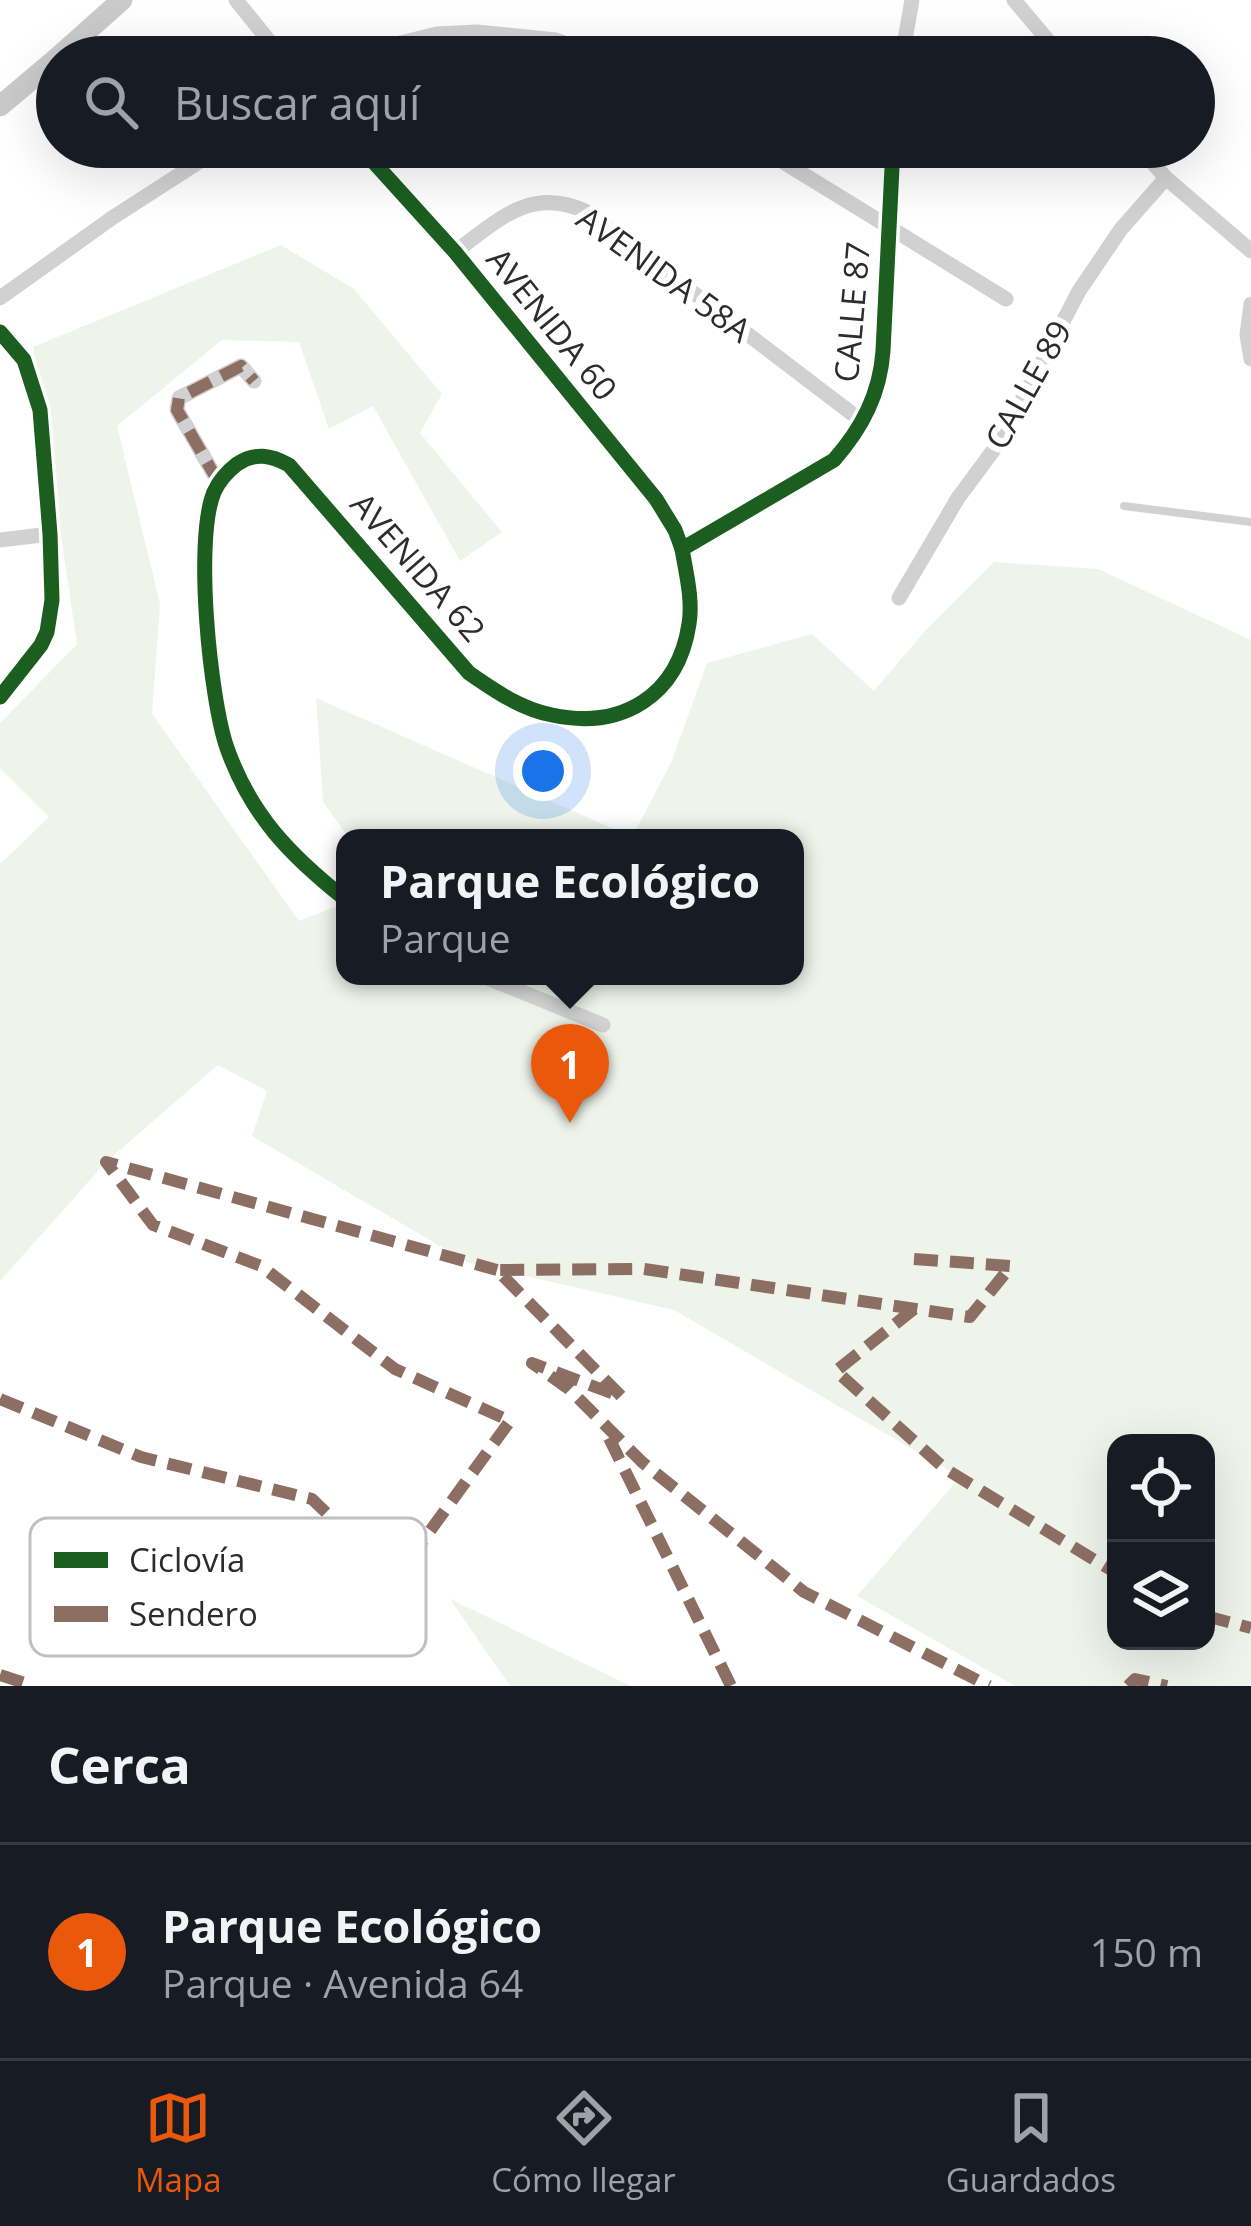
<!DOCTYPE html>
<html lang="es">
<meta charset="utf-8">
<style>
:root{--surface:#171b24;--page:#20242c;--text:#f1f3f6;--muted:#9ea1a6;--line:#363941;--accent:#ea580c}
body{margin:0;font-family:"Open Sans",sans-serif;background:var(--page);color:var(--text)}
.controls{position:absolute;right:36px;bottom:36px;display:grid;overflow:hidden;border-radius:24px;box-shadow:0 12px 48px #0002}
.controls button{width:108px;height:108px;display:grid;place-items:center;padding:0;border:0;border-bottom:3px solid var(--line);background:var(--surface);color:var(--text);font:60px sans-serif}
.you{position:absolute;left:543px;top:771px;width:42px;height:42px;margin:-30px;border:9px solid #fff;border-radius:50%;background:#1a73e8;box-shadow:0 0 0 18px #1a73e833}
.badge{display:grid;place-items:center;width:78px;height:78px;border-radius:50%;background:var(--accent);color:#fff;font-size:39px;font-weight:700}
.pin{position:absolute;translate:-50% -99px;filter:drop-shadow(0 3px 6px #0008)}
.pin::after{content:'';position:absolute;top:63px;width:42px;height:36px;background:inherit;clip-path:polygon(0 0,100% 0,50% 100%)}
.popup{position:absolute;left:336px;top:829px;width:468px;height:156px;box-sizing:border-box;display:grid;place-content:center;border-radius:24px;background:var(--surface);filter:drop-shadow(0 3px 9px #0005);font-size:39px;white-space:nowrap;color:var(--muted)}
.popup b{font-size:45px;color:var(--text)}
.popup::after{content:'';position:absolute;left:50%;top:100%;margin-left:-24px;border:24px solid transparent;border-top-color:var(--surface)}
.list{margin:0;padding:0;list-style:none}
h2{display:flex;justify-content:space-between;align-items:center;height:156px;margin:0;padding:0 48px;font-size:51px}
h2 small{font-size:39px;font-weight:400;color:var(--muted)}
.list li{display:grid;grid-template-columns:78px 1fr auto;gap:36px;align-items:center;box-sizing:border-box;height:216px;padding:0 48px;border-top:3px solid var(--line)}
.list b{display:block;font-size:45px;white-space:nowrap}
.list p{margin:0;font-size:39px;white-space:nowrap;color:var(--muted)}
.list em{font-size:39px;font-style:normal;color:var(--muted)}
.icon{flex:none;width:66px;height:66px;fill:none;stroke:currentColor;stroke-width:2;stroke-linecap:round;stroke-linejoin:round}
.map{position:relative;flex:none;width:1251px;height:1686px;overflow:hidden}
.search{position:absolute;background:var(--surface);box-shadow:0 12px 48px #0002;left:36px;right:36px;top:36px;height:132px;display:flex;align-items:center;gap:30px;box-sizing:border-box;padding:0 42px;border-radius:66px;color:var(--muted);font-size:45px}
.sheet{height:372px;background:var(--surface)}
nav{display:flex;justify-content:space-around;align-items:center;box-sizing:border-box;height:168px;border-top:3px solid var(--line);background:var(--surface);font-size:33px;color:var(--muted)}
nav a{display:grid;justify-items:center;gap:6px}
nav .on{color:var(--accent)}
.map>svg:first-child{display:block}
</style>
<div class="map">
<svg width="1251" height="1686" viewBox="0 0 1251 1686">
<rect width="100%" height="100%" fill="#fff"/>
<g fill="#eef4ea" fill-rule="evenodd">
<path d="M281,245L354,289L442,394L420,433L502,532L460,561L373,406L329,429L299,342L222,340L117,426L160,604L152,714L299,921L345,903V976H795V838H349L323,802L316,698L632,837L671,763L707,663L812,634L874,691L926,630L994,562L1098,569L1251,640V1686H1015L857,1596L960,1477L674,1310L469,1263L252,1136L267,1091L218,1065L106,1162L0,1281V864L49,817L0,768V723L77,644L33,347ZM1116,1443H1206V1641H1116Z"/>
<polygon points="450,1599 631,1686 510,1686"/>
</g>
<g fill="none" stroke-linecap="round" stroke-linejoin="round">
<polyline stroke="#d1d1d1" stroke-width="8" points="1124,506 1251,522"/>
<g stroke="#d1d1d1" stroke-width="15">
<polyline points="236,0 282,57"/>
<polyline points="1014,0 1062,57"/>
<polyline points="375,57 396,44 437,34 477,32 556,40 601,57"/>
<polyline points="902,57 912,0"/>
<polyline points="360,147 455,252 656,499 675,530 682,549"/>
<polyline points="759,147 1006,299"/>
<polyline points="1139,147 1166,178 1251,251"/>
<path d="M455,252C497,221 531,185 587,212L863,422"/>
<polyline points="0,298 112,218 222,147"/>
<polyline points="1251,304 1247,335 1251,359"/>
<polyline points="0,332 24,360 40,410 50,534 52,600 47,632 41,645 0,697"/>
<polyline points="219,483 177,410 179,398 241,366 254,381"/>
<polyline points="0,540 50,534"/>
<polyline points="899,598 958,498 1001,440 1079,291 1121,229 1166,178"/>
<path d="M345,899C291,856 251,816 227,748C210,699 194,540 214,492C219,481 228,471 237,464C255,452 271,455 289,465L469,673C495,691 521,709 552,715C622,730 678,696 689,624C693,600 686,573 682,549L834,460C862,428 880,394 883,351L893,147"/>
<polyline points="483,976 603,1025"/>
</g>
<g stroke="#cacaca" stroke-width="21">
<polyline points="58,57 122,0"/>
<polyline points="0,106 57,58"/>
</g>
<g stroke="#8d6e63" stroke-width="12" stroke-dasharray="24 12" stroke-linecap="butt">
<polyline points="219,483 177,410 179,398 241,366 254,381"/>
<polyline points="914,1259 1011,1266 970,1317 644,1269 497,1270 622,1397 532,1363 569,1389 642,1462 804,1592 989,1686"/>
<polyline points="914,1309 836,1371 944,1468 1116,1573"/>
<polyline points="0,1399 141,1457 312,1499 395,1579 510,1421 395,1369 261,1266 153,1225 106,1162 497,1270"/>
<polyline points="609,1438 731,1686"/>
<polyline points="1206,1616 1251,1628"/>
<polyline points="0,1675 34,1686"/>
<polyline points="1128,1686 1135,1679 1167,1686"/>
</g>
<g stroke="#fff" stroke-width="22">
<g id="cycleway">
<polyline points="360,147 455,252 656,499 675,530 682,549"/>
<polyline points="0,332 24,360 40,410 50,534 52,600 47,632 41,645 0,697"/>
<path d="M345,899C291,856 251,816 227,748C210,699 194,540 214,492C219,481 228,471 237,464C255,452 271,455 289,465L469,673C495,691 521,709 552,715C622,730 678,696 689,624C693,600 686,573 682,549L834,460C862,428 880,394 883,351L893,147"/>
</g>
</g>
<use href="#cycleway" stroke="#1b5e20" stroke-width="15"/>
</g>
<g text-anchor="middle" stroke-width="12" stroke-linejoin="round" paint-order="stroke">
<g font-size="33" fill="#2c2c2c" stroke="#fff">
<text transform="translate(664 274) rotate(36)" y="12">AVENIDA 58A</text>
<text transform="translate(852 312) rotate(-85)" y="12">CALLE 87</text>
<text transform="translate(552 324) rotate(51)" y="12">AVENIDA 60</text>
<text transform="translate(1028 385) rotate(-61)" y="12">CALLE 89</text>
<text transform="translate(418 567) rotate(49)" y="12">AVENIDA 62</text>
</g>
</g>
<rect x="30" y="1518" width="396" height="138" rx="18" fill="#fff" stroke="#c0c0c0" stroke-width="3"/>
<rect x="54" y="1552" width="54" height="16" fill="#1b5e20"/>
<rect x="54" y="1606" width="54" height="16" fill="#8d6e63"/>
<g font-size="33" fill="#2c2c2c">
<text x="129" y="1572">Ciclovía</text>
<text x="129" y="1626">Sendero</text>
</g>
</svg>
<div class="controls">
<button><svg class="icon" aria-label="locate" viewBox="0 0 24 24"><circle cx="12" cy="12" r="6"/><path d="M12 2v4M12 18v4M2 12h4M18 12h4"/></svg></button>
<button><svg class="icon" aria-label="layers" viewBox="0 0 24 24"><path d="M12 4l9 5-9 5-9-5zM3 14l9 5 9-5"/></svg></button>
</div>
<div class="you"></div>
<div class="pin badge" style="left:570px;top:1123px">1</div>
<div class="popup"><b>Parque Ecológico</b>Parque</div>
<div class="search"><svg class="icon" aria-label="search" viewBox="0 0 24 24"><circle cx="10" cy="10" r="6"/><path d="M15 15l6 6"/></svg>Buscar aquí</div>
</div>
<section class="sheet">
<h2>Cerca<small></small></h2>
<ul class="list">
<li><span class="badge">1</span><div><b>Parque Ecológico</b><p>Parque · Avenida 64</p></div><em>150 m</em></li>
</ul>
</section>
<nav>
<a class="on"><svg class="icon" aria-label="map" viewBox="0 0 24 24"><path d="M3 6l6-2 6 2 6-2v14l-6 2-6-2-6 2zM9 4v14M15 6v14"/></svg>Mapa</a>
<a><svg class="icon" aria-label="directions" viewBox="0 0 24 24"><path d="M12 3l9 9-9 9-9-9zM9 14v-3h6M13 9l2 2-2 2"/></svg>Cómo llegar</a>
<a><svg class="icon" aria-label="saved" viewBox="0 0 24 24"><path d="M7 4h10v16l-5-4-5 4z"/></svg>Guardados</a>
</nav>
